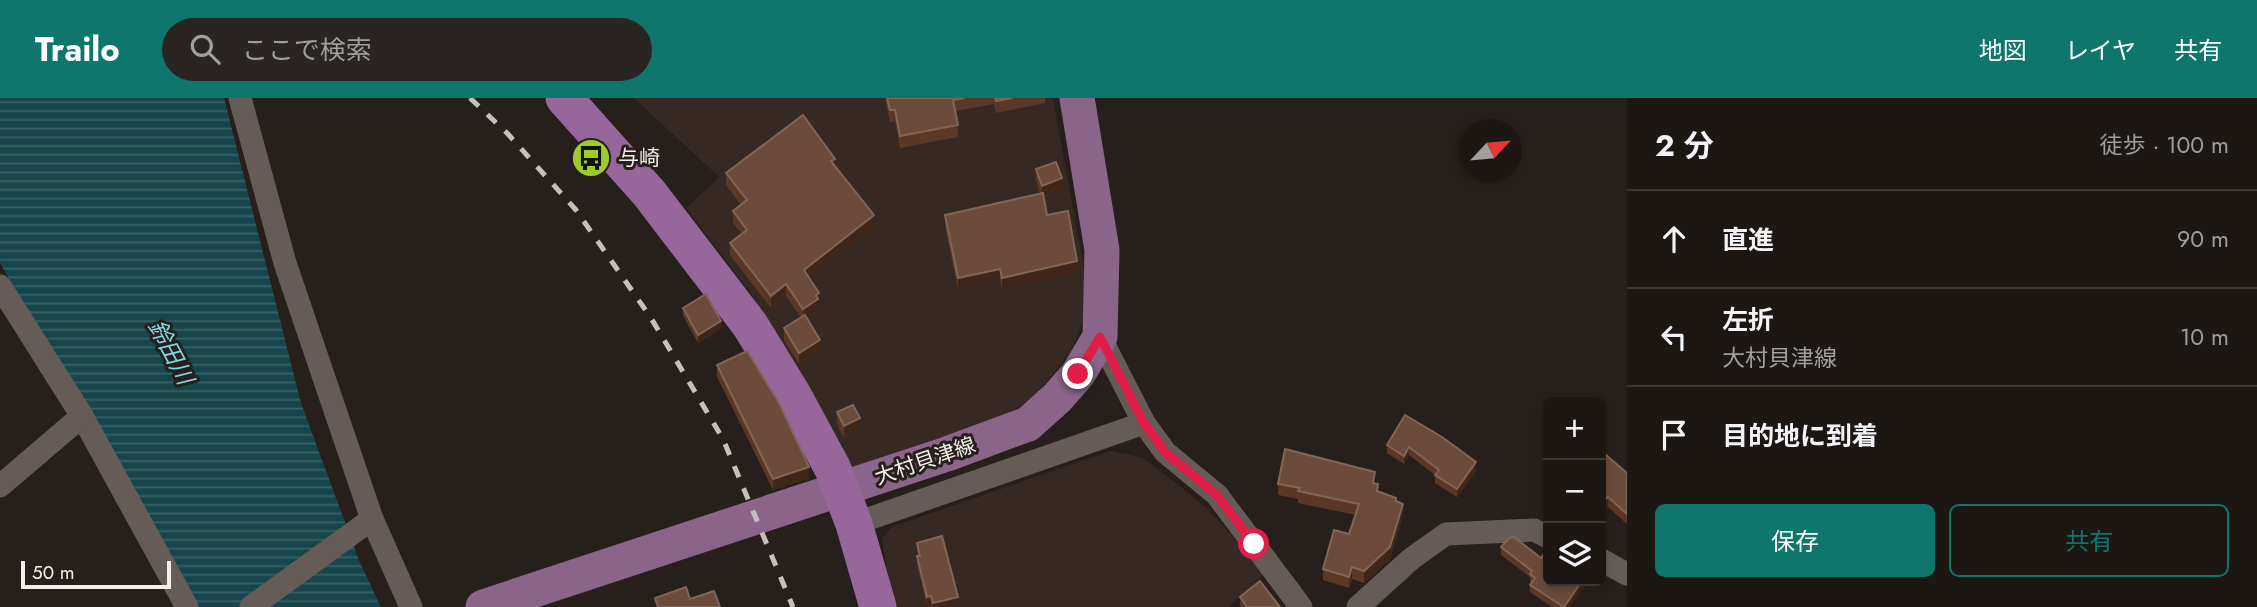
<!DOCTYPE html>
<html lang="ja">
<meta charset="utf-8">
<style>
:root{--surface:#1d1714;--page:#2a2422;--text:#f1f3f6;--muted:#a09fa0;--line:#3b3634;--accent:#0f766e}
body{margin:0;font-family:Jost,"Noto Sans JP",sans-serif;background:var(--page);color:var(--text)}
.controls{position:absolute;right:21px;bottom:21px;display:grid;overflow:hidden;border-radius:10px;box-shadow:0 4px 10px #0003}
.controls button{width:63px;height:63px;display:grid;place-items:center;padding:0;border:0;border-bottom:2px solid var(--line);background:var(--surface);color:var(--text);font:35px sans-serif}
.compass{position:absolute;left:1459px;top:21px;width:63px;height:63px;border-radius:50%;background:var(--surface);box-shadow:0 4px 10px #0003;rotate:64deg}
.scale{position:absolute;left:21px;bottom:18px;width:150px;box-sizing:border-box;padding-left:7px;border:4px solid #f4eeeb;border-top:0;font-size:19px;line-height:24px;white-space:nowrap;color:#f4eeeb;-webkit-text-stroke:5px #271f1b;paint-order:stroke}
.stop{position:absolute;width:21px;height:21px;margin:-16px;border:5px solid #e11d48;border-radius:50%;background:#fff}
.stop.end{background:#e11d48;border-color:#fff;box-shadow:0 2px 7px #0008}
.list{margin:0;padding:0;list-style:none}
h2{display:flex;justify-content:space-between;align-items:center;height:91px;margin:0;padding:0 28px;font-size:30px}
h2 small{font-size:23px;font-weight:400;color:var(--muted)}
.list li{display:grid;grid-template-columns:46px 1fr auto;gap:21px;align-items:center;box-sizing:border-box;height:98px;padding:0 28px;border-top:2px solid var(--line)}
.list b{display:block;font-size:26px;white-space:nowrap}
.list p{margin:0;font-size:23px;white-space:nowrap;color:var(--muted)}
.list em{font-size:23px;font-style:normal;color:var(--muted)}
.actions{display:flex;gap:14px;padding:21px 28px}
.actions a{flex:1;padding:16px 0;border:2px solid var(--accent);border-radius:10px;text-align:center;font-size:24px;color:var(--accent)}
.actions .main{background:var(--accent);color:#fff}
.icon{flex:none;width:38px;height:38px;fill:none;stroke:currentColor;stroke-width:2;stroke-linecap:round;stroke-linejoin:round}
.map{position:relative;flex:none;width:1627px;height:509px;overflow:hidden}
header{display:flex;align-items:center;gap:42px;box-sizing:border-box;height:98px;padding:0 35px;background:var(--accent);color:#fff}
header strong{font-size:33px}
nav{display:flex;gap:38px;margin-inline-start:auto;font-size:24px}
.search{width:490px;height:63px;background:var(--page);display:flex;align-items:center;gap:18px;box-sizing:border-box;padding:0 24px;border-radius:38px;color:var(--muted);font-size:26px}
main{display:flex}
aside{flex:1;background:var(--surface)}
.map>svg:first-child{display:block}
</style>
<header>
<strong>Trailo</strong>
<div class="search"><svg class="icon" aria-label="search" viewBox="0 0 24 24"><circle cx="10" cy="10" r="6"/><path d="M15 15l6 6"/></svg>ここで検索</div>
<nav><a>地図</a><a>レイヤ</a><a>共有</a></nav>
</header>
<main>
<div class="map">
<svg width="1627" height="509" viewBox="0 0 1627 509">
<defs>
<pattern id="water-rules" width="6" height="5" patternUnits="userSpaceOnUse" patternTransform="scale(1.75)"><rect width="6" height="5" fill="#16464b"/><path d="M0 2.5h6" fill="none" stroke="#386165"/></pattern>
</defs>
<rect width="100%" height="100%" fill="#271f1b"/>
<g fill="#362822">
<polygon points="634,0 1053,0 1090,204 1071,253 1037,296 1000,321 855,372 750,194 686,110 719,79"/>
<polygon points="1110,353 1141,359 1176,385 1208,411 1265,475 1229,509 893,509 882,441 891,429"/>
</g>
<polygon fill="url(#water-rules)" points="0,0 224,0 301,305 360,465 381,509 198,509 0,165"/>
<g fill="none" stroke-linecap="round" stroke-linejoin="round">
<g stroke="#665c57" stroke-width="23">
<polyline points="240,0 285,165 372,421 411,509"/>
<polyline points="0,188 82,318 187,509"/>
<polyline points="1100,239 1144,325 1165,354 1217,397 1301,509"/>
<polyline points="0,388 82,318"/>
<polyline points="854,426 1144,325"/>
<polyline points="1601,462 1627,476"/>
<polyline points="251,509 372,421"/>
<polyline points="1358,509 1411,461 1446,436 1534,432 1548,439"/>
</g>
<polyline stroke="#8b648a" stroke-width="35" points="483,509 947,356 1028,326 1057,300 1078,276 1100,239 1102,152 1077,0"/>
<polyline stroke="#97679b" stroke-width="37" points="564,0 649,95 750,227 793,297 833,371 854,426 878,509"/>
<polyline stroke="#c6c0bd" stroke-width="5" stroke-dasharray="12 12" stroke-linecap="butt" points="470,0 507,35 576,112 651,220 723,341 793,509"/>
</g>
<g fill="#5b3826">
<polygon points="885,0 1045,0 1045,5 996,15 994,6 956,13 958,27 958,39 900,50 895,23 890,24"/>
<polygon points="835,68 874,129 809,180 819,207 818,207 818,212 807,220 820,253 799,266 784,242 784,230 801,220 786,198 771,210 730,157 730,145 742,136 733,125 733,113 741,107 726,87 726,75"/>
<polygon points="1036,71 1062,92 1043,99 1047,117 1077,174 1002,191 1000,182 958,191 945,129 945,117 1040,96 1036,82"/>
<polygon points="683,210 721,231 698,245 683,218"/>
<polygon points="717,267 809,380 773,392 717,279"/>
<polygon points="837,314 860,332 844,340 837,326"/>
<polygon points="1405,317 1476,373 1457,399 1435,385 1435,377 1409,357 1404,366 1387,355 1387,347"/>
<polygon points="1601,363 1627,375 1627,426 1608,409 1604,413 1601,410"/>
<polygon points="1278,386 1375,386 1378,393 1396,404 1403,417 1390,461 1364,485 1352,481 1349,490 1323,482 1323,471 1349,436 1356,417 1298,405 1298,401 1278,397"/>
<polygon points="917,445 958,507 950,509 932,509 931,506 927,507 917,467 917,458 918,458 917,453"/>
<polygon points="1501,449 1541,460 1584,483 1584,488 1569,509 1552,509 1530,494 1530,487 1532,485 1530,483 1530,479 1501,457"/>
<polygon points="1240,499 1280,509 1241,509 1240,507"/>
</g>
<g fill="#402619">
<polygon points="1062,80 1062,92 1042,99 1042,88"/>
<polygon points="874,117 874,129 804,184 804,172"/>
<polygon points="1077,163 1077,174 1002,191 1002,180"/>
<polygon points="1000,171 1000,182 958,191 958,180"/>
<polygon points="786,186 786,198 771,210 771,198"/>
<polygon points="819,195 818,212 803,223 803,211"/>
<polygon points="721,223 721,231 698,245 698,237"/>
<polygon points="820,242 820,253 799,266 799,255"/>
<polygon points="860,320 860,332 844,340 844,328"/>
<polygon points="1409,349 1409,357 1404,366 1404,358"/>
<polygon points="1476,364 1476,373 1457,399 1457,391"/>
<polygon points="809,369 809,380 773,392 773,381"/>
<polygon points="1608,399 1608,409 1604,413 1604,403"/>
<polygon points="1403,406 1403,417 1390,461 1364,485 1364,473"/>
<polygon points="1352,469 1352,481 1349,490 1349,479"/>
<polygon points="1582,483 1584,483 1584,488 1569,509 1564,509"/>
<polygon points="931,498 931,506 927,507 927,499"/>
<polygon points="958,499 958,507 950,509 933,509 933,505"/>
</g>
<g fill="#6c4b3b" stroke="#816557" stroke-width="2">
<polygon points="887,0 964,0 953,2 958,27 900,38 895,12 890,12"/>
<polygon points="995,0 1012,0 996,3"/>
<polygon points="803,17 835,61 831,63 874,117 804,172 819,195 816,197 818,201 803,211 786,186 771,198 730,145 747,132 733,113 747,102 726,75"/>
<polygon points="1056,64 1062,80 1042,88 1036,71"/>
<polygon points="1043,95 1047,117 1068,113 1077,163 1002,180 1000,171 958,180 945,117"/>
<polygon points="706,196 721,223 698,237 683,210"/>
<polygon points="805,217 820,242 799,255 784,230"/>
<polygon points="747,253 779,305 809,369 773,381 717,267"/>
<polygon points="853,307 860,320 844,328 837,314"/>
<polygon points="1405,317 1442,339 1476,364 1457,391 1435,377 1439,372 1409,349 1404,358 1387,347"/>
<polygon points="1285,351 1375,374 1373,385 1378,386 1377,393 1396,400 1396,403 1403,406 1390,449 1364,473 1352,469 1349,479 1323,471 1334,432 1349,436 1359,406 1298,393 1300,390 1278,386"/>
<polygon points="1606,357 1627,375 1627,416 1608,399 1604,403 1601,399 1601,363"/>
<polygon points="942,438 958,499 933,505 931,498 927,499 917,458 920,458 917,445"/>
<polygon points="1514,439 1541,460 1546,453 1548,455 1548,483 1582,483 1564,509 1530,487 1535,480 1530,476 1532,473 1501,449 1509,440"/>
<polygon points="1260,483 1280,509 1247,509 1240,499"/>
<polygon points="686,489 690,501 714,493 720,509 658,509 655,500"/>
</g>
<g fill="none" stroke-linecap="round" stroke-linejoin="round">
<polyline stroke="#e11d48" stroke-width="9" points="1078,276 1100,239 1144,325 1165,354 1217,397 1254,446"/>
</g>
<defs>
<g id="bus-disc" transform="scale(2.0125)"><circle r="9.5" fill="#9eca2e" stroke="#271f1b"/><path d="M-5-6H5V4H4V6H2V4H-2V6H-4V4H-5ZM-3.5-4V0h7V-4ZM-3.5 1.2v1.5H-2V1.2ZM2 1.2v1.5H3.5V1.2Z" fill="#111"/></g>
</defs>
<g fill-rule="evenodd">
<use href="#bus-disc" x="591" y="60"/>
</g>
<g text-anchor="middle" stroke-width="6" stroke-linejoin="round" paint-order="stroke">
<g font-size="21" fill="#f4eeeb" stroke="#271f1b" text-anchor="start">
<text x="618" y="67">与崎</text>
</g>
<g font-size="21" fill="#f4eeeb" stroke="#271f1b">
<text transform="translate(925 363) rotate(-19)" y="7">大村貝津線</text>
</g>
<g font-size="23" font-style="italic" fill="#79dbe7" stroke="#271f1b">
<text transform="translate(171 254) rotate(62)" y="8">鈴田川</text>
</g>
</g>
</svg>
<div class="controls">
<button>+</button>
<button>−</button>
<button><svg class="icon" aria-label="layers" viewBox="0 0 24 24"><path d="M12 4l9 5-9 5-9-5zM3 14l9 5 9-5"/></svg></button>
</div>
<svg class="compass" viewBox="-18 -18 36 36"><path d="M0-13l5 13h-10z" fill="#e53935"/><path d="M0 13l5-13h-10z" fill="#a09fa0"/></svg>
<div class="scale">50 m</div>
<div class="stop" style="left:1254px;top:446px"></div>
<div class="stop end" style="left:1078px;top:276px"></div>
</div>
<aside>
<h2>2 分<small>徒歩 · 100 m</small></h2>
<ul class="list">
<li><svg class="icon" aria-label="ahead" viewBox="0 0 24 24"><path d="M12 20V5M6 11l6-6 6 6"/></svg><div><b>直進</b></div><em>90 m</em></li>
<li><svg class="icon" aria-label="left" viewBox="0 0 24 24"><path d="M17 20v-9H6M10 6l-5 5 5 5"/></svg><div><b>左折</b><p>大村貝津線</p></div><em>10 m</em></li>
<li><svg class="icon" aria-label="arrive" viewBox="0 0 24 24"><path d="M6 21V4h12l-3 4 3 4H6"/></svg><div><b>目的地に到着</b></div></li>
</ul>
<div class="actions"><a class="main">保存</a><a>共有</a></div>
</aside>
</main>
